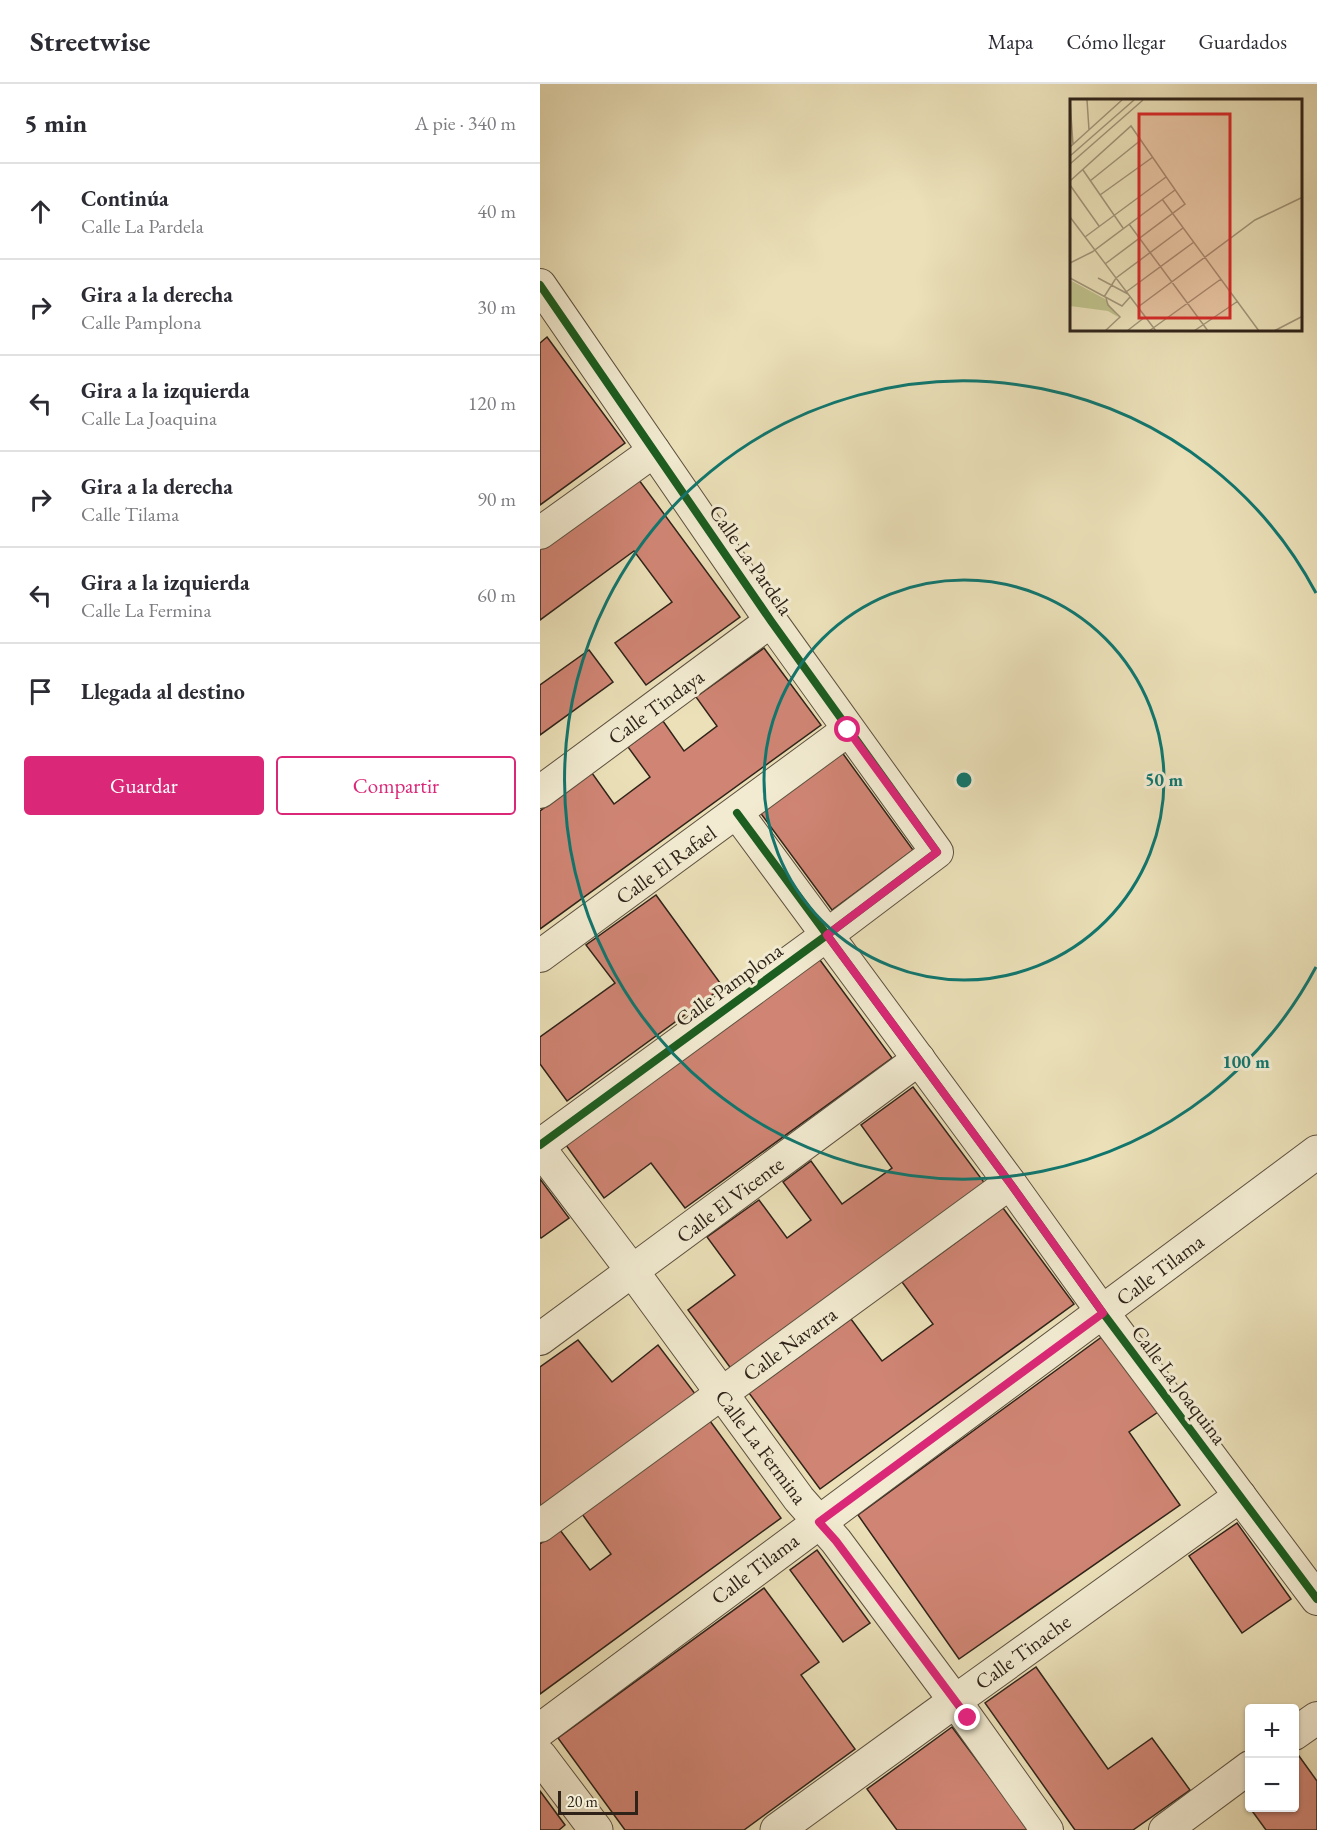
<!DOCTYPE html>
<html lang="es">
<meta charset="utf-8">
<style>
:root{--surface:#fff;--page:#f2f2f3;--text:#2b2b33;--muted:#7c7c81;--line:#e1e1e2;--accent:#db2777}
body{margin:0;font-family:"EB Garamond",serif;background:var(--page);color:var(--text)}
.controls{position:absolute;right:18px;bottom:18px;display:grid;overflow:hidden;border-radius:6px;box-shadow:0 2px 4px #0004}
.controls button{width:54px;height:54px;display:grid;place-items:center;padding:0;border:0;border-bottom:2px solid var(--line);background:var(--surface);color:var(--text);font:30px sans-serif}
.scale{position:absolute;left:18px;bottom:15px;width:80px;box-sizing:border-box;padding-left:6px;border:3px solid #2f2319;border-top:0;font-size:16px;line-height:21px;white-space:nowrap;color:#2f2319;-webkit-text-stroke:4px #f2ebd1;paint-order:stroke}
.stop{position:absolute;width:18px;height:18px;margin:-14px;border:4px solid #db2777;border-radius:50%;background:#fff}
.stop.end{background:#db2777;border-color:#fff;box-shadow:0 2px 6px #0008}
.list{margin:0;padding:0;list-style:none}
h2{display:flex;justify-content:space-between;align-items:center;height:78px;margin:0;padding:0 24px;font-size:26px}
h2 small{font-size:20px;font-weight:400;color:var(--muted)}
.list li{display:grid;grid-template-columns:39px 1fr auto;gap:18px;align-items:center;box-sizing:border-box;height:96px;padding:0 24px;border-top:2px solid var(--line)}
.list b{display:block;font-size:22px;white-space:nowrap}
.list p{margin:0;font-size:20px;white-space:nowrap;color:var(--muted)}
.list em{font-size:20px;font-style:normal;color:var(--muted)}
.actions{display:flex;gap:12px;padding:18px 24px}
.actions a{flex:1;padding:14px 0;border:2px solid var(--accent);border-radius:6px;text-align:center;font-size:21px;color:var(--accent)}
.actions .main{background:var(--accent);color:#fff}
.icon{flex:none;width:33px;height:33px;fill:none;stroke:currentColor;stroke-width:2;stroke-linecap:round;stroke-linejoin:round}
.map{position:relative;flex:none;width:777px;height:1746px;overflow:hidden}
header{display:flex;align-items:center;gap:36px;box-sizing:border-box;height:84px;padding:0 30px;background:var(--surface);border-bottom:2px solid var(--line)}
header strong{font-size:28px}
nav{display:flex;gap:33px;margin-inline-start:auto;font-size:21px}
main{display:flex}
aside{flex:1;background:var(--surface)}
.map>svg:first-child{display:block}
</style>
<header>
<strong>Streetwise</strong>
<nav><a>Mapa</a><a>Cómo llegar</a><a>Guardados</a></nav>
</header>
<main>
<aside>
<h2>5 min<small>A pie · 340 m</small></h2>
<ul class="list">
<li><svg class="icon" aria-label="ahead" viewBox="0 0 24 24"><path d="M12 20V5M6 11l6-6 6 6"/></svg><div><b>Continúa</b><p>Calle La Pardela</p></div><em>40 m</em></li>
<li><svg class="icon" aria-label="right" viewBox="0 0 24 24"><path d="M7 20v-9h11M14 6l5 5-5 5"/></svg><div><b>Gira a la derecha</b><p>Calle Pamplona</p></div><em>30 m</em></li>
<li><svg class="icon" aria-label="left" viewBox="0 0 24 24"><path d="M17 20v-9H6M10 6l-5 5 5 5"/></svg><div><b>Gira a la izquierda</b><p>Calle La Joaquina</p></div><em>120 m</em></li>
<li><svg class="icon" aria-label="right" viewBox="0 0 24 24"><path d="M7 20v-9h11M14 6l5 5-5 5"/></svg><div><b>Gira a la derecha</b><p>Calle Tilama</p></div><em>90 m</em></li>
<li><svg class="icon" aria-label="left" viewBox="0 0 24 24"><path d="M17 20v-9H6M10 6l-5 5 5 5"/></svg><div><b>Gira a la izquierda</b><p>Calle La Fermina</p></div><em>60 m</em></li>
<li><svg class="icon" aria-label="arrive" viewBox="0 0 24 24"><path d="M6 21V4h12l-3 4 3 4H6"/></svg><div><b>Llegada al destino</b></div></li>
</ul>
<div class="actions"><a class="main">Guardar</a><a>Compartir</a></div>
</aside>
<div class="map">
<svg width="777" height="1746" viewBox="0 0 777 1746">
<rect width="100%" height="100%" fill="#ebe0b8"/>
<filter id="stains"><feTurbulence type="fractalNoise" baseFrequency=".00333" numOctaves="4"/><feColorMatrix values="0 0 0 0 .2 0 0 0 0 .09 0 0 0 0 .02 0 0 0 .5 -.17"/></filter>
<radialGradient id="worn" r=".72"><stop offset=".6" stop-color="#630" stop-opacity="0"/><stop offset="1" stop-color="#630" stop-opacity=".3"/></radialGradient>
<g fill="#d08574" stroke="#2f2319" stroke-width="1.5">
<polygon points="7,253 85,359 0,421 0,259"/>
<polygon points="96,392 200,533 106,601 75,559 132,518 94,467 0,536 0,461"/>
<polygon points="224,564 281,641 0,845 0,727 52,689 74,720 110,693 88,663 123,637 144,667 177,642 156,613"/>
<polygon points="49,566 73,598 0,651 0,601"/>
<polygon points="301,667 373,766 292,826 219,727"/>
<polygon points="116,811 183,903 27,1017 0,980 0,953 75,899 46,861"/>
<polygon points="277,872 352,974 145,1124 111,1079 64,1114 23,1057"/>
<polygon points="373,1003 446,1101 192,1286 148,1226 195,1191 167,1153 219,1116 247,1154 271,1136 243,1098 271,1077 302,1120 352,1084 321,1041"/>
<polygon points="0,1095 29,1134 1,1154 0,1153"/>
<polygon points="463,1124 534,1220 280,1405 209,1309 311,1235 342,1277 393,1240 362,1198"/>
<polygon points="563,1252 618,1328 589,1348 640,1421 419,1575 318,1431"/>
<polygon points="38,1256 72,1298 118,1261 156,1311 0,1424 0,1283"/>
<polygon points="170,1337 241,1434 0,1610 0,1460 20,1446 50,1486 71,1470 42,1430"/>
<polygon points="697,1439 751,1515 702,1549 649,1472"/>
<polygon points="277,1466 330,1539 303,1558 250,1486"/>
<polygon points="224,1504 279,1578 261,1591 315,1665 204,1746 85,1746 18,1654"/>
<polygon points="496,1583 568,1685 612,1654 650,1706 593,1746 535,1746 445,1619"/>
<polygon points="412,1643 489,1746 357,1746 327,1705"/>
<polygon points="759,1672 777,1697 777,1746 726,1746 710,1724 754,1724 754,1675"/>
<polygon points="0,1707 25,1741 19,1746 0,1746"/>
</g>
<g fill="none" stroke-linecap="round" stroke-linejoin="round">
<g stroke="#5e5241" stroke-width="34">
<g id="minor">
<polyline points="0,201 231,537 397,768 287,851 0,1061"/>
<polyline points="0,449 114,367"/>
<polyline points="0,708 231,537"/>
<polyline points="197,729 470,1099 563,1229 777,1515"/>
<polyline points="0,872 308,646"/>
<polyline points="0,1065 93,1188 259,1415 296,1457 415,1617 507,1746"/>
<polyline points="0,1255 379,975"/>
<polyline points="0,1442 470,1099"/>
<polyline points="415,1617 700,1412"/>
<polyline points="754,1650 777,1634"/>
<polyline points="625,1746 710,1683"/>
</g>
</g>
<g stroke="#5e5241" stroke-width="35">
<g id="tertiary">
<polyline points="0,1646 777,1068"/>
<polyline points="0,1672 56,1746"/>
<polyline points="237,1746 415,1617"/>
</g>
</g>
<use href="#minor" stroke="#f2ebd1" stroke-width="32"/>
<use href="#tertiary" stroke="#f2ebd1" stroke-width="33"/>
<g stroke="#f2ebd1" stroke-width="11">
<g id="cycleway">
<polyline points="0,201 231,537 397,768 287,851 0,1061"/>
<polyline points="197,729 470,1099 563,1229 777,1515"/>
</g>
</g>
<use href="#cycleway" stroke="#1b5e20" stroke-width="8"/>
</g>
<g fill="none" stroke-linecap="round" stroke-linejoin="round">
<polyline stroke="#db2777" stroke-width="8" points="308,646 397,768 287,851 470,1099 563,1229 279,1438 296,1457 428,1634"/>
</g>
<g fill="none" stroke="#0f766e" stroke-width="3">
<circle cx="424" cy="696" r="200"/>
<path d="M776 883A399 399 0 1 1 776 509"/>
</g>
<g text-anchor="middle" stroke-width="6" stroke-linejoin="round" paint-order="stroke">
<g font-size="21" fill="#2f2319" stroke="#f2ebd1">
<text transform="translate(211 476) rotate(55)" y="7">Calle La Pardela</text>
<text transform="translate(116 623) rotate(-36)" y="7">Calle Tindaya</text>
<text transform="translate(126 781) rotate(-36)" y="7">Calle El Rafael</text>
<text transform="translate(189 901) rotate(-36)" y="7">Calle Pamplona</text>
<text transform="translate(190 1116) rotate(-37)" y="7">Calle El Vicente</text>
<text transform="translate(620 1186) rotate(-37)" y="7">Calle Tilama</text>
<text transform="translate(250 1260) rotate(-36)" y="7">Calle Navarra</text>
<text transform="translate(639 1301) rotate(53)" y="7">Calle La Joaquina</text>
<text transform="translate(221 1363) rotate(53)" y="7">Calle La Fermina</text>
<text transform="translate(215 1485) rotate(-37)" y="7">Calle Tilama</text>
<text transform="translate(483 1568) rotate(-36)" y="7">Calle Tinache</text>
</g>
</g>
<g transform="translate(530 15)">
<rect width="232" height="232" fill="#ebe0b8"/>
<path d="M0,181L35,200L48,218L38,212L0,207Z" fill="#bec08a"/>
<path fill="none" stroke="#a09478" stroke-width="1.5" d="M0,1L3,46M17,1L19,31M0,48L52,1M0,57L64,1M0,65L73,1M13,71L53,129M0,82L61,27L115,105L35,165M20,82L71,41M0,86L29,127M30,96L83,58M92,100L189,232M0,118L86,232M59,125L138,232M15,138L96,78M0,164L22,153L105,91M0,179L52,207L60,198M28,179L58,195M56,193L124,143M34,198L46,179L113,129M68,208L185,121L233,98M35,232L50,218L38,206L36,199M57,232L75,218M79,232L151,180M124,232L168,202M204,232L233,217"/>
<path fill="#d62828" fill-opacity="0.15" stroke="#d62828" stroke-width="3" d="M69,15H160V219H69Z"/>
<rect width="232" height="232" fill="none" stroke="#2f2319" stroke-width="3"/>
</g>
<circle cx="424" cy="696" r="9" fill="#0f766e" stroke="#f2ebd1" stroke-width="3"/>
<g font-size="18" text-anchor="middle" font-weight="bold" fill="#0f766e" stroke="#f2ebd1" stroke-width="6" stroke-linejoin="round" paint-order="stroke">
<text x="624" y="702">50 m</text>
<text x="706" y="984">100 m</text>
</g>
<rect width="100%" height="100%" filter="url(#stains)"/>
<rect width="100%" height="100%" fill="url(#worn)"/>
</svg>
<div class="controls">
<button>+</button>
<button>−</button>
</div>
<div class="scale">20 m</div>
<div class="stop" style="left:308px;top:646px"></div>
<div class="stop end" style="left:428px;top:1634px"></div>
</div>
</main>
